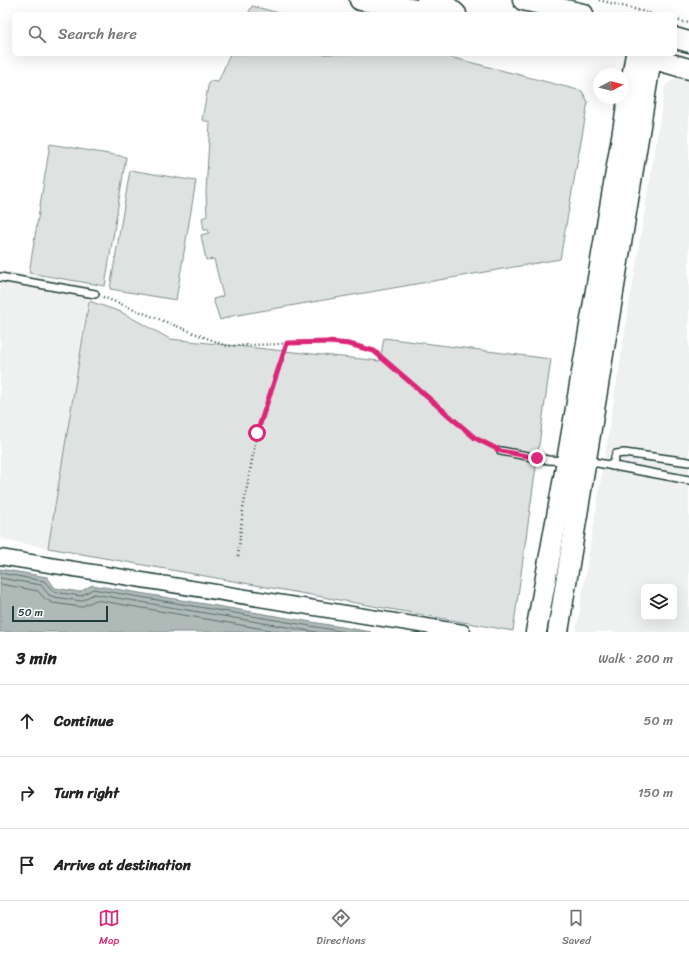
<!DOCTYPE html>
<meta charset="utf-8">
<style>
:root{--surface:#fff;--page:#f6f6f6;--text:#222;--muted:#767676;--line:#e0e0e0;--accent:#db2777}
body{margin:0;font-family:Sriracha,sans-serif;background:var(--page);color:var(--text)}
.controls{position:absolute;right:12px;bottom:12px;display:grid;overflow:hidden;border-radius:6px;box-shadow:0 4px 16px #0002}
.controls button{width:36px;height:36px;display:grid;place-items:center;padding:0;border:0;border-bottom:1px solid var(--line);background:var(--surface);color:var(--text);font:20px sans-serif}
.compass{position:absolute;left:593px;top:68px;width:36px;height:36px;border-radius:50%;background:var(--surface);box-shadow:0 4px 16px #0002;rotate:83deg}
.scale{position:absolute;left:12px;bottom:10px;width:96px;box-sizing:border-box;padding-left:4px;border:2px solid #1f3d34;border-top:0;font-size:11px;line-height:14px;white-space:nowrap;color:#1f3d34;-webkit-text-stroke:3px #fff;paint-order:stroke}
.stop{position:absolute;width:12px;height:12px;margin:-9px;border:3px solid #db2777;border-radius:50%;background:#fff}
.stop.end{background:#db2777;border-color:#fff;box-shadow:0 1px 4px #0008}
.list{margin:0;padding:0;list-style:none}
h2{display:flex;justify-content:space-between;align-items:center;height:52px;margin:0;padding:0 16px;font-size:17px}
h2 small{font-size:13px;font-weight:400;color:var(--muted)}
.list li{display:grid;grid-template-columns:26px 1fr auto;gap:12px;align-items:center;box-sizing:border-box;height:72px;padding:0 16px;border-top:1px solid var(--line)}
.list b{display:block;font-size:15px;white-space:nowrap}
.list em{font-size:13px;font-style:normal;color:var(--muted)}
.icon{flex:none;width:22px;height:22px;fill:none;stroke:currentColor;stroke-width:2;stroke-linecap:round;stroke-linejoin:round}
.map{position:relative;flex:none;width:689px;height:632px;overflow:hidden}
.search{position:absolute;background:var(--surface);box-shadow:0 4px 16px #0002;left:12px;right:12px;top:12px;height:44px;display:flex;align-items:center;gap:10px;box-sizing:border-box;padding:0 14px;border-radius:6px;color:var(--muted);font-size:15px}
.sheet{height:268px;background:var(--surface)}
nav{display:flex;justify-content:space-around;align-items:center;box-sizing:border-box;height:56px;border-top:1px solid var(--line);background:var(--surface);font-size:11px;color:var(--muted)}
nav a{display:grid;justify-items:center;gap:2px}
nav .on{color:var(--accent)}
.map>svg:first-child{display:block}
</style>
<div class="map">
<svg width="689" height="632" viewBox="0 0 689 632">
<rect width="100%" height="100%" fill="#fff"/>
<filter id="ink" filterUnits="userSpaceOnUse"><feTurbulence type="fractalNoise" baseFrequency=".025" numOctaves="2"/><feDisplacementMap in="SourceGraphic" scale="8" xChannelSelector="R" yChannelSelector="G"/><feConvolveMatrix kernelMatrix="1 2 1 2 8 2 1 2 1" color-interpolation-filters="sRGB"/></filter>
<g filter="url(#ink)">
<g fill="#eef1f0" fill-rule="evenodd">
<path d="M681,73L689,75V632H576L665,86ZM644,587H674V617H644Z"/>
<polygon points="0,270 90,286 48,548 0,539"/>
</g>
<g fill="#dee3e2" stroke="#7e908b">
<polygon points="252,6 283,14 248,14"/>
<polygon points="230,54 438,54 582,91 588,102 560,259 232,316 220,320 213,299 223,296 214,259 206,260 201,235 209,233 208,230 204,230 202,218 207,216 206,192 210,122 202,120 209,81 218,82"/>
<polygon points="50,144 126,157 105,286 29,273"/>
<polygon points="130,170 196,181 176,300 110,289"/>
<polygon points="89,301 121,312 170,339 380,361 384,338 551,359 513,631 48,548"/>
</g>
<polygon fill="#afbab7" stroke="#758883" points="0,569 47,577 55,588 80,592 92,585 371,632 0,632"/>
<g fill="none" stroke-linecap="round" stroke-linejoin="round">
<g stroke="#596f68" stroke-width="1">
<polyline points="0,573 44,581 54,592 81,596 93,589 346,632"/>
<polyline points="0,578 41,585 49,595 54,597 81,601 94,594 316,632"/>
<polyline points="0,584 38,591 45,599 53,603 81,607 96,600 281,632"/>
</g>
<g stroke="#1f3d34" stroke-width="10">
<g id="lane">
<polyline points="0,277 95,294"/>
<polyline points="501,451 548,460 566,461"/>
<polyline points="587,461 689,480"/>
<polyline points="612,466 616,454 624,453 689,462"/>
</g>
</g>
<g stroke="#1f3d34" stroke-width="17">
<polyline id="street" points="0,557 463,632"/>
</g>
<g stroke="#1f3d34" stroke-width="23">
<g id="secondary">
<polyline points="360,0 439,14"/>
<polyline points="523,0 583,14"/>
<polyline points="427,1 448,7 456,14"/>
<polyline points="675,38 689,42"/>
<polyline points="536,632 567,461 636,54 689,69"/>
<polyline points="558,632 651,58"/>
</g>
</g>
<g stroke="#1f3d34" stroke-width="2.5" stroke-dasharray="1 3" stroke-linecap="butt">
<polyline points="599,0 653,14"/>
<polyline points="675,20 689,23"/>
<polyline points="103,297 227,346 329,342 349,343 374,351 475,438 494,447"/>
<polyline points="238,556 243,509 257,433 287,343"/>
</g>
<use href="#lane" stroke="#fff" stroke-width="7"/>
<use href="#street" stroke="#fff" stroke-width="14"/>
<use href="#secondary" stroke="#fff" stroke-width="20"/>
</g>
</g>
<g fill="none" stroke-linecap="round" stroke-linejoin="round" filter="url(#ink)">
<polyline stroke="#db2777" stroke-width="5" points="257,433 287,343 329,342 349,344 374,351 475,438 501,451 537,458"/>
</g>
</svg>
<div class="controls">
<button><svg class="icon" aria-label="layers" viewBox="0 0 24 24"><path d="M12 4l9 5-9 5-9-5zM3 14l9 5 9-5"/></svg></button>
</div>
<svg class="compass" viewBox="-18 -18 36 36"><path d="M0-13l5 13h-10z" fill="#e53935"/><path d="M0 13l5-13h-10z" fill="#767676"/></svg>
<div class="scale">50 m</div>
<div class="stop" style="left:257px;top:433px"></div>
<div class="stop end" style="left:537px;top:458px"></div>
<div class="search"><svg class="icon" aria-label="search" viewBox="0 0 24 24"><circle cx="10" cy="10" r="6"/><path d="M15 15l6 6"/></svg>Search here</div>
</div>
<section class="sheet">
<h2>3 min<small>Walk · 200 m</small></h2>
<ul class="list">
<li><svg class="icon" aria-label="ahead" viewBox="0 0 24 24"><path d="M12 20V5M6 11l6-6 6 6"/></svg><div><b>Continue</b></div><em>50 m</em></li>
<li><svg class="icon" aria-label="right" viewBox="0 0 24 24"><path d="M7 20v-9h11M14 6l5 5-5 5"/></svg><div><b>Turn right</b></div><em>150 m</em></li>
<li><svg class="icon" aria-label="arrive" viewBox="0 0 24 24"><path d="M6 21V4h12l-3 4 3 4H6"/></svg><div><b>Arrive at destination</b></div></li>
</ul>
</section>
<nav>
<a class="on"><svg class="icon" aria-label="map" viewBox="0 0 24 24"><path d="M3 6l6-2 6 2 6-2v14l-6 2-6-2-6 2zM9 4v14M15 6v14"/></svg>Map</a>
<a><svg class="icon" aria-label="directions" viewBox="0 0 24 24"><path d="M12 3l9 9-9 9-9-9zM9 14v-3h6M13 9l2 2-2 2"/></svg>Directions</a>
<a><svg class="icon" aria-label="saved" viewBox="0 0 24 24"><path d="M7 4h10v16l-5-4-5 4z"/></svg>Saved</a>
</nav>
